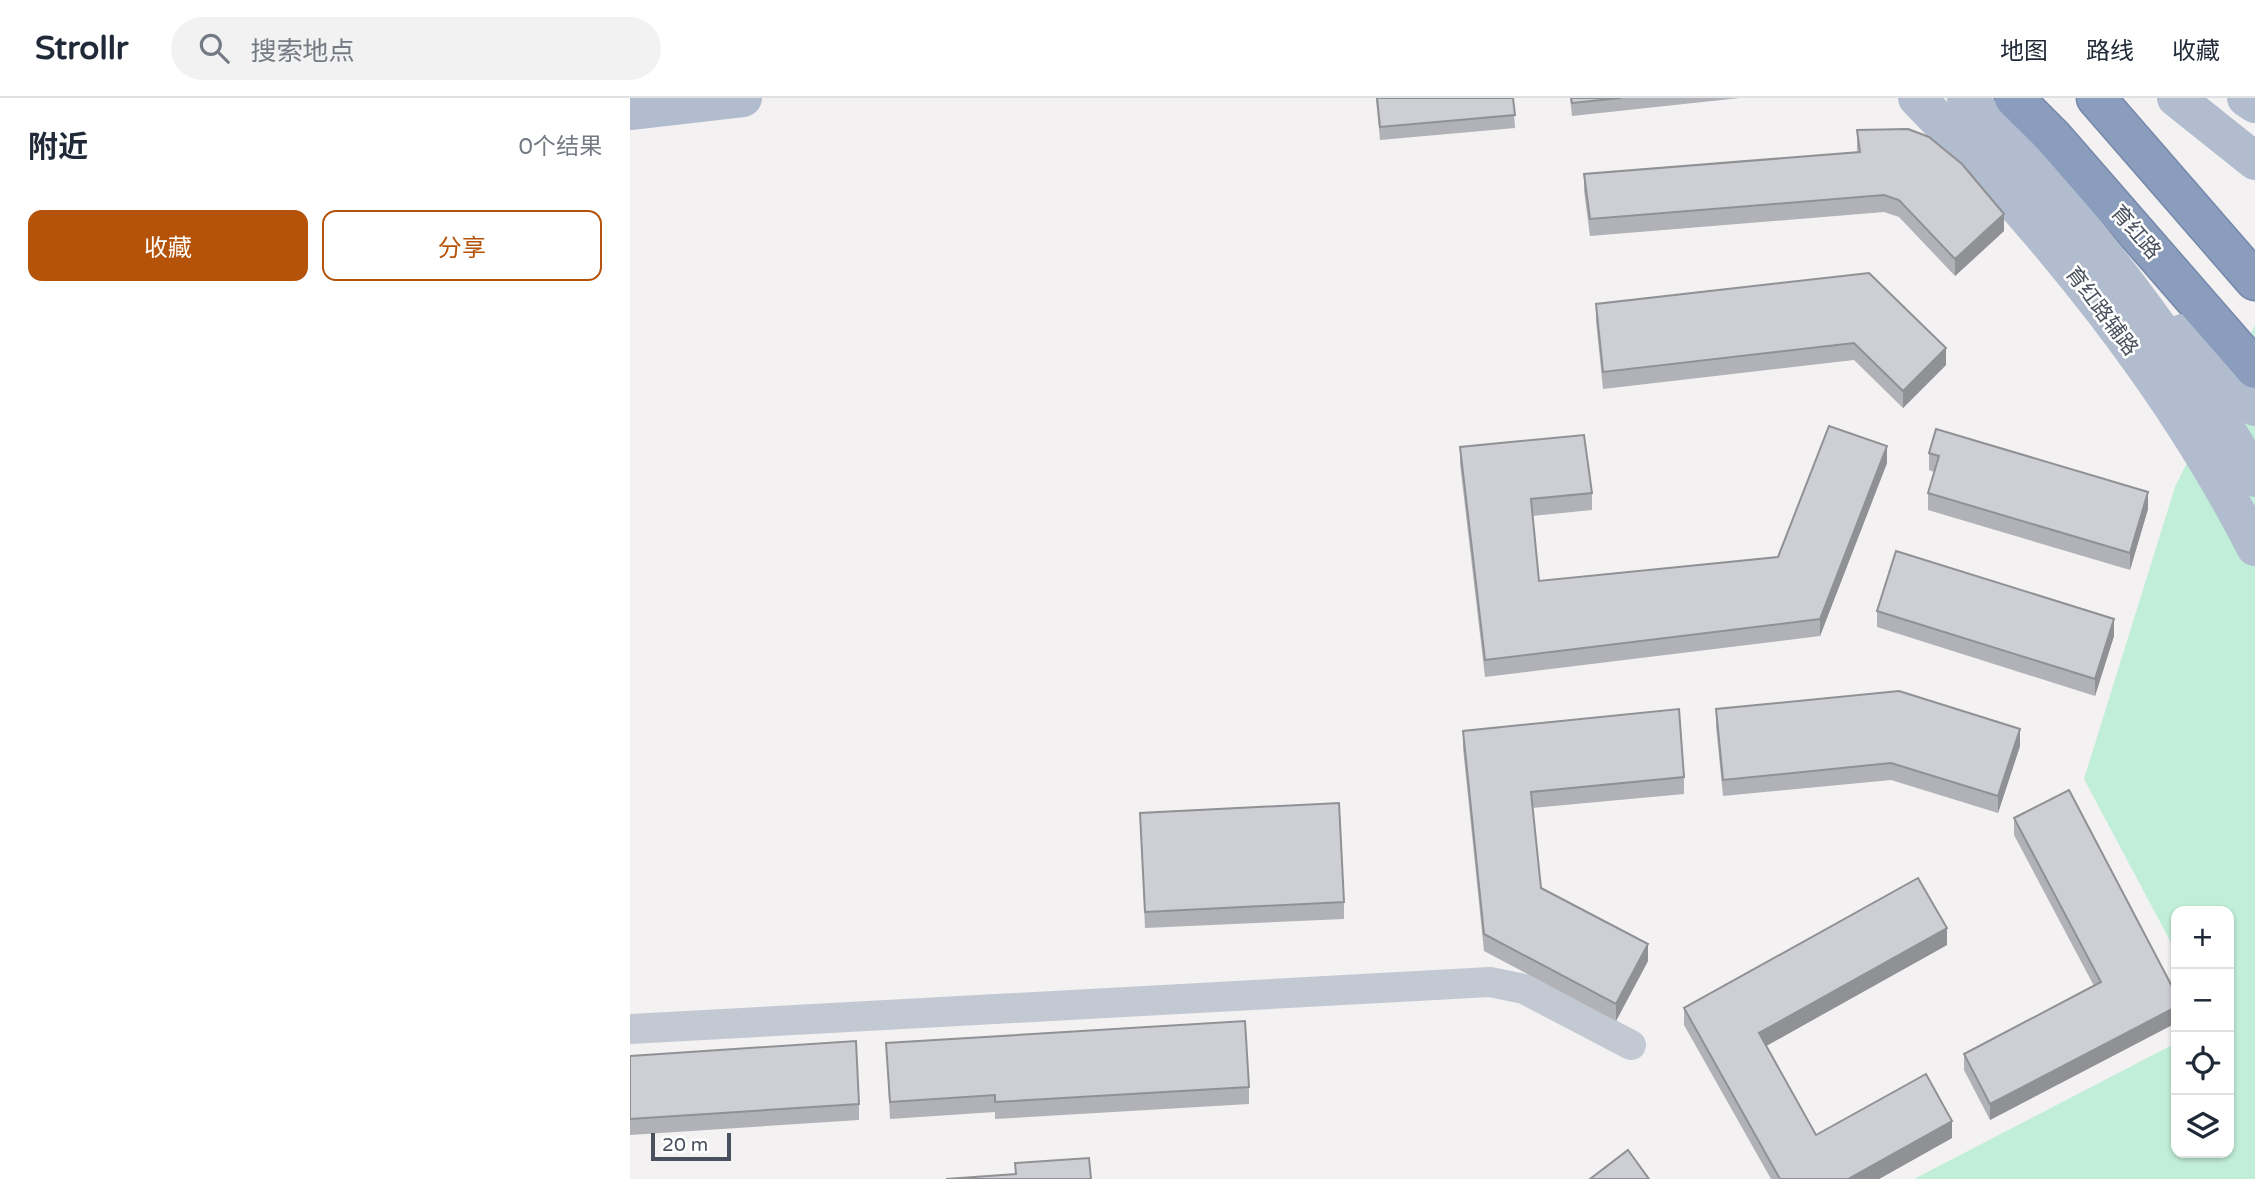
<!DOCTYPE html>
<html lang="zh">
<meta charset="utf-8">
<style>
:root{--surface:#fff;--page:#f2f2f3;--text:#1f2937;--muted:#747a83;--line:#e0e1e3;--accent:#b45309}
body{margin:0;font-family:"Varela Round","Noto Sans SC",sans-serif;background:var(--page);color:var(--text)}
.controls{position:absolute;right:21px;bottom:21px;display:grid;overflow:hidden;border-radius:14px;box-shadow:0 2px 5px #0004}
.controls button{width:63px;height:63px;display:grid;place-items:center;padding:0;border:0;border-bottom:2px solid var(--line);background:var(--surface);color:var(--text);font:35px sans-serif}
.scale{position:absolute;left:21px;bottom:18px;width:80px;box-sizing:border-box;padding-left:7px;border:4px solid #49515e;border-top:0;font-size:19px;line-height:24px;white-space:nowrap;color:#49515e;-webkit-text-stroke:5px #fff;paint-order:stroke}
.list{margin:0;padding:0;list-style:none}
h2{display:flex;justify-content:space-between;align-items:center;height:91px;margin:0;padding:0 28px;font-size:30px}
h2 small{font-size:23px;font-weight:400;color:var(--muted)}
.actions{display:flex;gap:14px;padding:21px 28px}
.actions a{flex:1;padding:16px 0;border:2px solid var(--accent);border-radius:14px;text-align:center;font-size:24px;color:var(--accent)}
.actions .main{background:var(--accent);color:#fff}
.icon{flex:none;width:38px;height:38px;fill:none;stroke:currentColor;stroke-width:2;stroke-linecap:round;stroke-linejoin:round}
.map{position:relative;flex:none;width:1625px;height:1081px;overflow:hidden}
header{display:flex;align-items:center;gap:42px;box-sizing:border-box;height:98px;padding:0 35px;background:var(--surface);border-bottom:2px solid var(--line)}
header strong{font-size:33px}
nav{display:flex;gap:38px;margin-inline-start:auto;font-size:24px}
.search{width:490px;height:63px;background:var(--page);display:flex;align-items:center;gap:18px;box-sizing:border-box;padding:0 24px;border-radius:38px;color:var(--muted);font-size:26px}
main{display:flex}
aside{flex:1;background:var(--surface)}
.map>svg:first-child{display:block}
</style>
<header>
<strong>Strollr</strong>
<div class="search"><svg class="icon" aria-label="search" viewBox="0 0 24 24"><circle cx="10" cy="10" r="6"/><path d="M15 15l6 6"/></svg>搜索地点</div>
<nav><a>地图</a><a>路线</a><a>收藏</a></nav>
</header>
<main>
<aside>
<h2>附近<small>0个结果</small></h2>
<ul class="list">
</ul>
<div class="actions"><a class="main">收藏</a><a>分享</a></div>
</aside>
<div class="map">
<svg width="1625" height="1081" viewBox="0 0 1625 1081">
<rect width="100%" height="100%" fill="#f3f1f1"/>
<polygon fill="#c1eed8" points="1625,227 1625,1081 1284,1081 1546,945 1546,1055 1599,1055 1599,813 1546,813 1546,854 1454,681 1545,389"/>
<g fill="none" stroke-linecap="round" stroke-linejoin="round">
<g stroke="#7588a9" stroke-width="41">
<g id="highway">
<polyline points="1384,0 1423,39 1625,271"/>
<polyline points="1466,0 1625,183"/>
</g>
</g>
<polyline stroke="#c2c9d2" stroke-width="30" points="0,931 860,884 894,891 1001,947"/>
<g stroke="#b1bdce" stroke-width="38">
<path d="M1287,0C1418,134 1540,282 1625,449"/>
<path d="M1336,0C1447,115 1546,241 1625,380"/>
<polyline points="1546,0 1625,63"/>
<polyline points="1616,0 1625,6"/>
<polyline points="0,13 113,0"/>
<polyline points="1553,235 1625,309"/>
</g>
<use href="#highway" stroke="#8a9dbd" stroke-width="38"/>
</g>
<g fill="#b1b2b7">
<polygon points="746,0 883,0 885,30 750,42"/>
<polygon points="940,0 1110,0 942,18"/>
<polygon points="1227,32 1374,133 1325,178 1269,119 1254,114 960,138 954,93 954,76 1227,54"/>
<polygon points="1239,175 1316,267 1273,310 1224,262 973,291 966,223 966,206"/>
<polygon points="830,349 962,395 962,412 902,418 909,483 1148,459 1257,365 1190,538 855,579 830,366"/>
<polygon points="1299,355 1518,411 1500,472 1298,412 1298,395 1304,374 1299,372"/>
<polygon points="1247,513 1484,538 1465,598 1247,529"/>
<polygon points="1086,611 1390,648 1368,715 1261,682 1093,698 1086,628"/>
<polygon points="833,633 1054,679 1054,696 902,710 911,790 1018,863 986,923 854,853 833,650"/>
<polygon points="510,715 714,804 714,821 515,830"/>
<polygon points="1384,720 1546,909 1546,925 1360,1022 1334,972 1334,956 1464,888 1384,737"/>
<polygon points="1317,847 1136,948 1186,1037 1322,1040 1249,1081 1141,1081 1054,927 1054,910"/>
<polygon points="256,945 619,989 619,1006 365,1021 365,1014 260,1021"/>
<polygon points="0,958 229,1006 229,1022 0,1037"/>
</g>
<g fill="#909195">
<polygon points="1374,116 1374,133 1325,178 1325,161"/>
<polygon points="1316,250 1316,267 1273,310 1273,293"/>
<polygon points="1257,348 1257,365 1190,538 1190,521"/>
<polygon points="1518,394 1518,411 1500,472 1500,455"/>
<polygon points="1484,521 1484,538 1465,598 1465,581"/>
<polygon points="1390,631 1390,648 1368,715 1368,698"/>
<polygon points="1317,830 1317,847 1129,952 1129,935"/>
<polygon points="1018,846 1018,863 986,923 986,906"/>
<polygon points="1546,909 1546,925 1360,1022 1360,1006"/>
<polygon points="1322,1023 1322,1040 1249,1081 1218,1081"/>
</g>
<g fill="#cecfd5" stroke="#909195" stroke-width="2">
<polygon points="747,0 883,0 885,17 750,29"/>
<polygon points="941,0 991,0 942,5"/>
<polygon points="1278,31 1299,39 1332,66 1374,116 1325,161 1269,102 1254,97 960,121 954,76 1230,54 1227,32"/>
<polygon points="1239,175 1316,250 1273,293 1224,245 973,274 966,206"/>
<polygon points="1199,328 1257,348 1190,521 855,562 830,349 954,337 962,395 901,401 909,483 1148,459"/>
<polygon points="1306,331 1518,394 1500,455 1298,395 1309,358 1299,355"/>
<polygon points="1266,453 1484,521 1465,581 1247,513"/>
<polygon points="1269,593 1390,631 1368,698 1261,665 1093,682 1086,611"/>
<polygon points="1049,611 1054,679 901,694 911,790 1018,846 986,906 854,836 833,633"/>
<polygon points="1439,692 1546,896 1546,909 1360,1006 1334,956 1471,884 1384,720"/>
<polygon points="709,705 714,804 515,814 510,715"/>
<polygon points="1288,780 1317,830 1129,935 1186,1037 1296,976 1322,1023 1218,1081 1150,1081 1054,910"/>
<polygon points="615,923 619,989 365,1004 365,997 260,1004 256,945"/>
<polygon points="226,943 229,1006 0,1021 0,958"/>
<polygon points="998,1052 1019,1081 960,1081"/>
<polygon points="459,1060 461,1081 316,1081 386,1076 385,1065"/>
</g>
<g text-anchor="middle" stroke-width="5" stroke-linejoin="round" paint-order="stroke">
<g font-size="21" fill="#49515e" stroke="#fff">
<text transform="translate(1506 134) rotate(49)" y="7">育红路</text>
<text transform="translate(1472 213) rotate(53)" y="7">育红路辅路</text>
</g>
</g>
</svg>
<div class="controls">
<button>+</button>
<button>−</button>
<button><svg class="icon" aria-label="locate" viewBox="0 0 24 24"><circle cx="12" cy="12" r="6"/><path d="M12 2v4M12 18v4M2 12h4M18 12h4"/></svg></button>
<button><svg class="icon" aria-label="layers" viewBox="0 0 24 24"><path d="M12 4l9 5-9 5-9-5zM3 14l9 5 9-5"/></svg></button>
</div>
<div class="scale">20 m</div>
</div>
</main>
